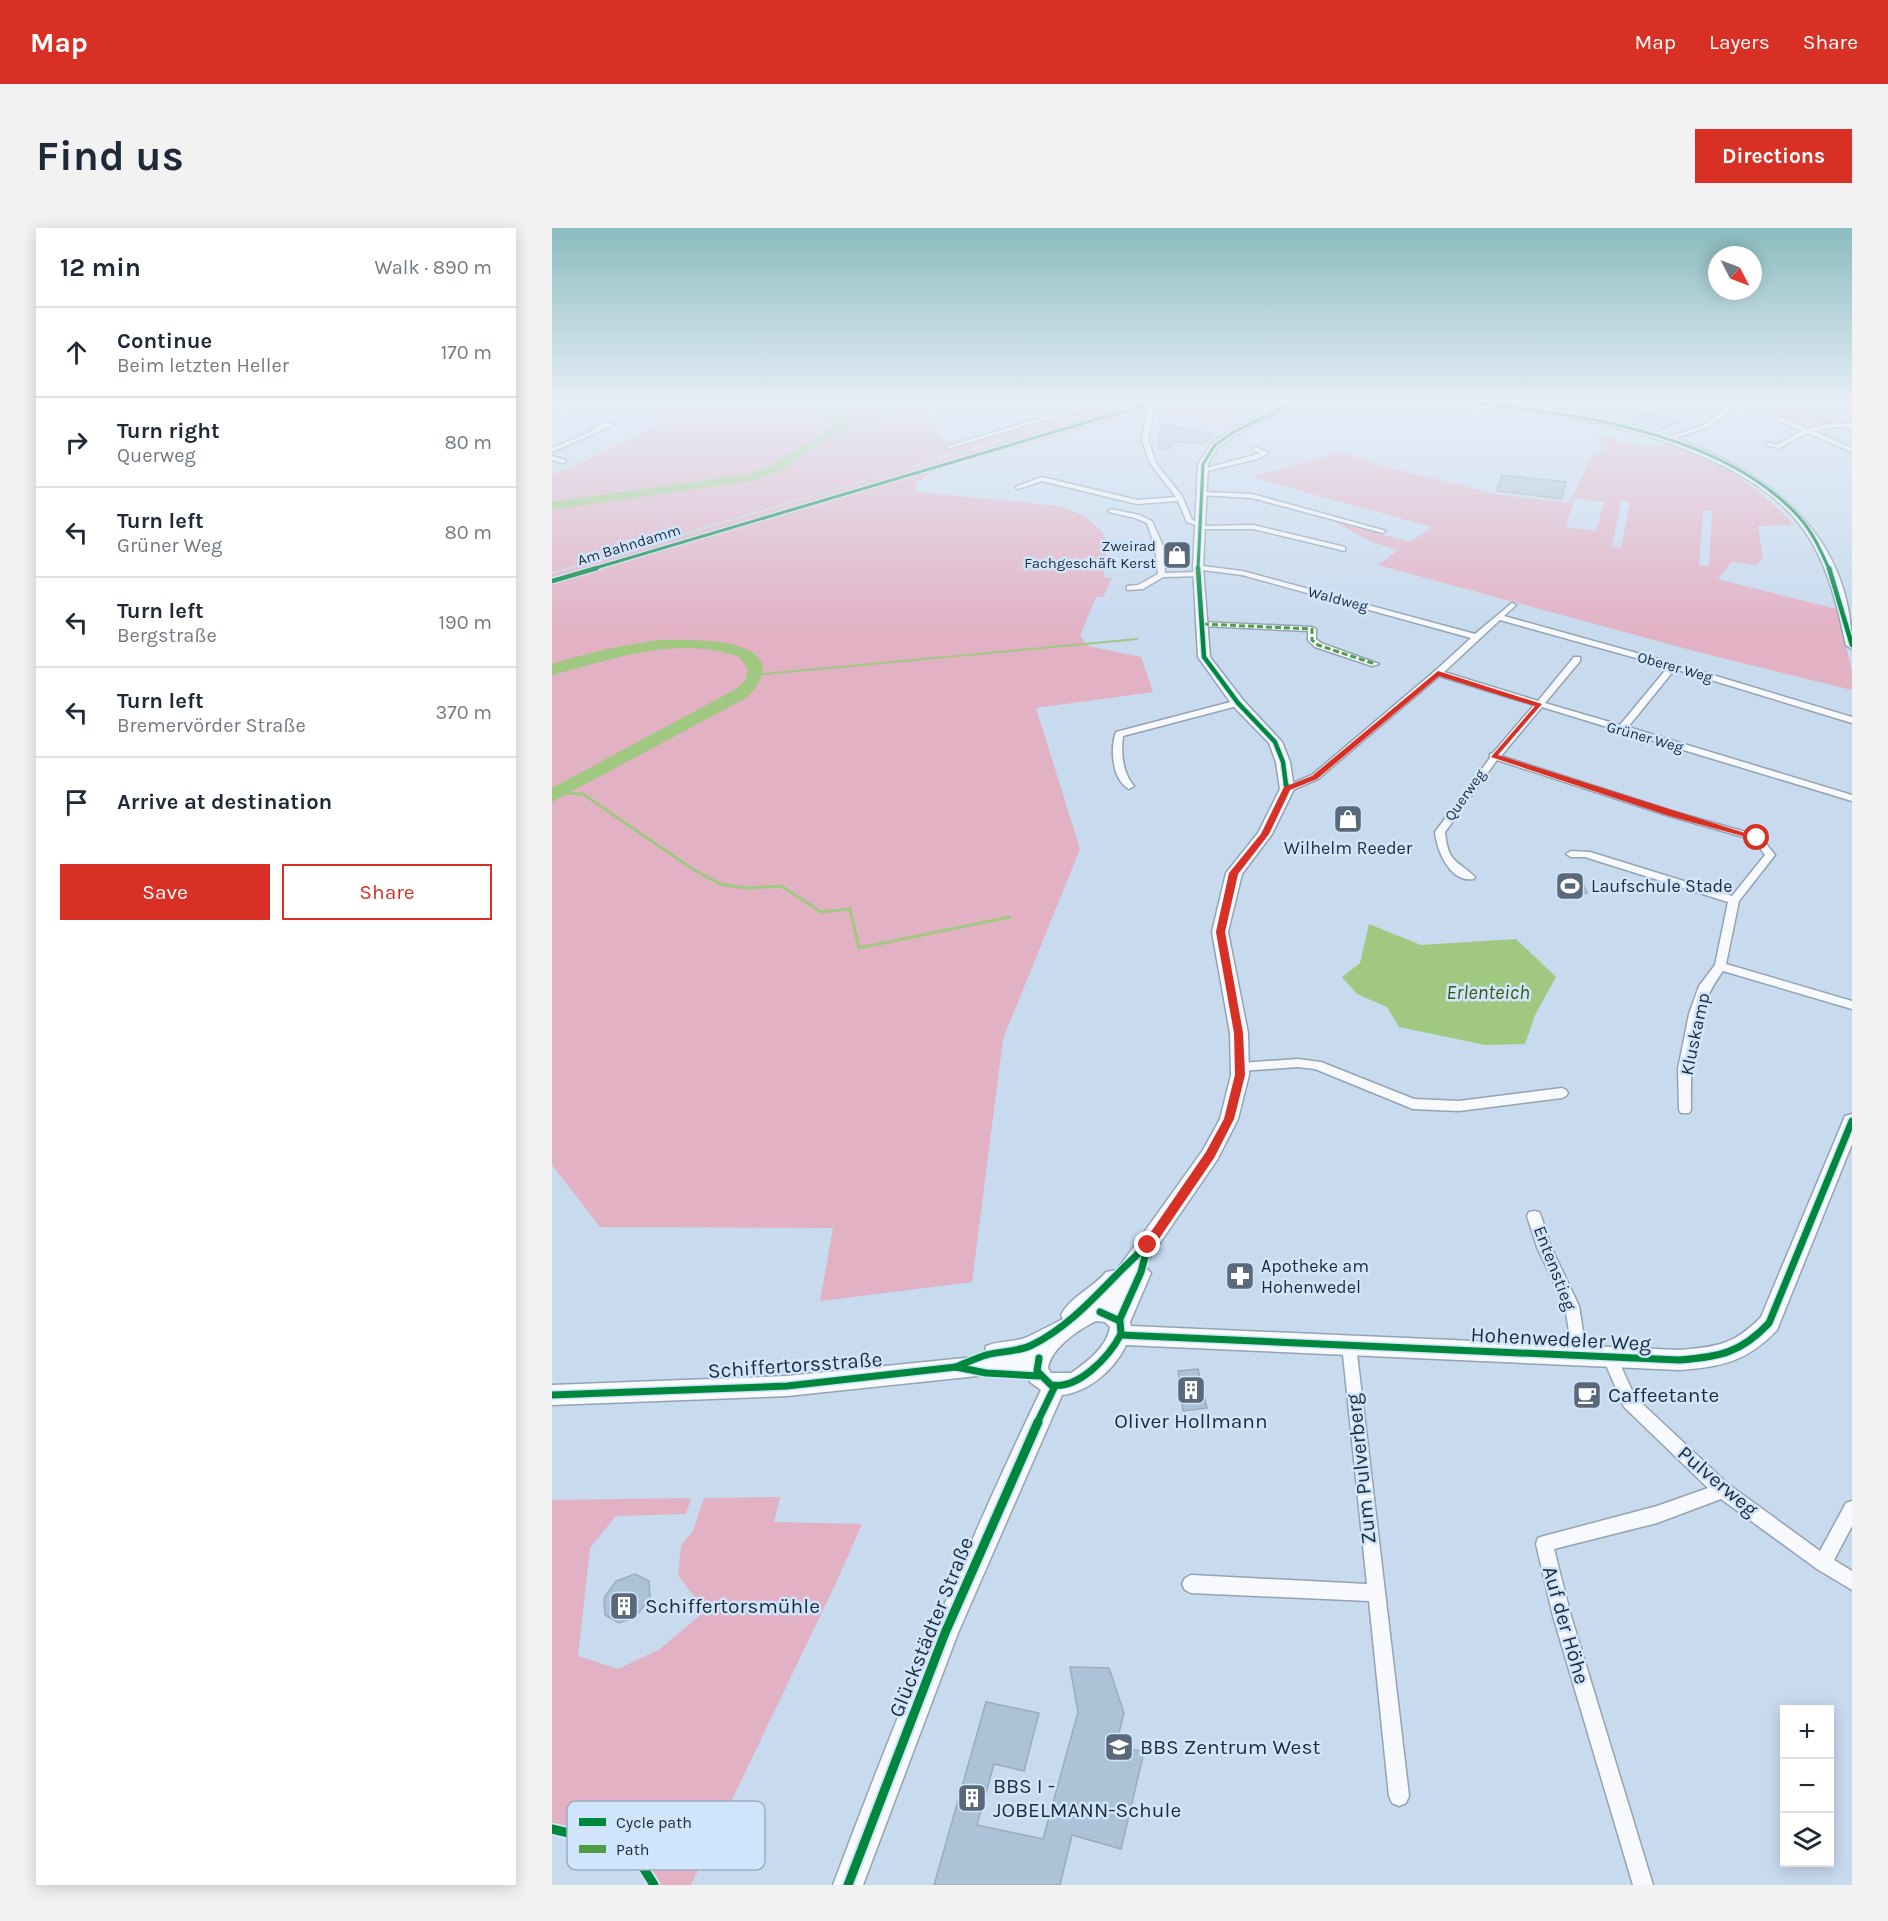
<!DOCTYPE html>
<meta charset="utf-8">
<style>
:root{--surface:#fff;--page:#f2f2f3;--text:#1f2937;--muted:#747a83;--line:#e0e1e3;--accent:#d93025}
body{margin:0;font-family:Karla,sans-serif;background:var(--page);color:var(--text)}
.controls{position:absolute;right:18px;bottom:18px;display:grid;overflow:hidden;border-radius:0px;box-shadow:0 3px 15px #0003}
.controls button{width:54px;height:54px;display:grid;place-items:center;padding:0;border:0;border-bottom:2px solid var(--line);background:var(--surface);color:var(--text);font:30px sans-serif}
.compass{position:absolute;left:1156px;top:18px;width:54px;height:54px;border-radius:50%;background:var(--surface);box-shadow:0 3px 15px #0003;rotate:132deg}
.stop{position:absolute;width:18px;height:18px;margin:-14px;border:4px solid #d93025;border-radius:50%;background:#fff}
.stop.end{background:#d93025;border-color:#fff;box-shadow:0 2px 6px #0008}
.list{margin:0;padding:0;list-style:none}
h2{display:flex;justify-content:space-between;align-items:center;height:78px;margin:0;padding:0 24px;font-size:26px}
h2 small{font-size:20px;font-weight:400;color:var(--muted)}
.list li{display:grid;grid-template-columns:39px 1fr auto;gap:18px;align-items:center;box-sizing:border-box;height:90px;padding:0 24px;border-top:2px solid var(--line)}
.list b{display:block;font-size:22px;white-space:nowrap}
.list p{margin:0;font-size:20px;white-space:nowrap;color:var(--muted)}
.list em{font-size:20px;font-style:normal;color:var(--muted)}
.actions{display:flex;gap:12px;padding:18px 24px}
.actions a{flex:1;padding:14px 0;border:2px solid var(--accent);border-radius:0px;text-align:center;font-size:21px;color:var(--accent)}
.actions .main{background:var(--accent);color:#fff}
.icon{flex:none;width:33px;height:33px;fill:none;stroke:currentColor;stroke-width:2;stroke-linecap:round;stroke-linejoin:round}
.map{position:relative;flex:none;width:1300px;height:1657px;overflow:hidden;border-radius:0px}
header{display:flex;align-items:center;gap:36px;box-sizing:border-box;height:84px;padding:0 30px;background:var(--accent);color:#fff}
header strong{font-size:28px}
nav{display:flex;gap:33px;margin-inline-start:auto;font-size:21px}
.intro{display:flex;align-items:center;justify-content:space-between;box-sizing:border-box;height:144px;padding:0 36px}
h1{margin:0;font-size:42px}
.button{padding:15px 27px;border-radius:0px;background:var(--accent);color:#fff;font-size:21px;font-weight:700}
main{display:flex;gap:36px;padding:0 36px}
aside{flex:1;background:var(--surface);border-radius:0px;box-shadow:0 3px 15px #0003}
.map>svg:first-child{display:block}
</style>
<header>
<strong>Map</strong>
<nav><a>Map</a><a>Layers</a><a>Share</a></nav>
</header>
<div class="intro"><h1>Find us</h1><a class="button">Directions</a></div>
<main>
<aside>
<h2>12 min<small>Walk · 890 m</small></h2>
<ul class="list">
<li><svg class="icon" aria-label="ahead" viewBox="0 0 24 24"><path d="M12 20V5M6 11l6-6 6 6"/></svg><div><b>Continue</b><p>Beim letzten Heller</p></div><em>170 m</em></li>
<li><svg class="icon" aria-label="right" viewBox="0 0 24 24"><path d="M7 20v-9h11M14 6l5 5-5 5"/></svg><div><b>Turn right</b><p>Querweg</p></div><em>80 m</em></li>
<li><svg class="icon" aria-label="left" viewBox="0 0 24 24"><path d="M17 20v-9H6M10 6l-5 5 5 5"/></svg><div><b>Turn left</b><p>Grüner Weg</p></div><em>80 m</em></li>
<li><svg class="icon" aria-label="left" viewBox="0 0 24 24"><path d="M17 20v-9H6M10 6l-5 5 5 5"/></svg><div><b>Turn left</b><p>Bergstraße</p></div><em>190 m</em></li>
<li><svg class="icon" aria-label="left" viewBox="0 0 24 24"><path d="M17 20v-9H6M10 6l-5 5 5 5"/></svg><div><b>Turn left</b><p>Bremervörder Straße</p></div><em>370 m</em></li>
<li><svg class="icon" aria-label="arrive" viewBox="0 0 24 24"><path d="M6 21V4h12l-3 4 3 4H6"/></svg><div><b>Arrive at destination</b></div></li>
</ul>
<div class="actions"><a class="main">Save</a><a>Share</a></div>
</aside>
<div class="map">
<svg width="1300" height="1657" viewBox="0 0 1300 1657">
<rect width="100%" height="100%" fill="#c7daee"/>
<g fill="#e2b1c4" fill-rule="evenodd">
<polygon points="91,172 432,172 369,184 398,219 557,172 611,172 594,185 387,239 364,255 364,264 508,278 533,288 550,304 555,316 552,349 560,350 551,369 544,369 528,408 536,418 589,429 601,464 484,480 528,621 451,811 420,1054 268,1073 281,1000 48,999 0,937 0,246 25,237 113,193"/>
<polygon points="628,172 702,172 672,184 686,194 680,200 637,189 615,188 621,174"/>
<polygon points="1203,172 1221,172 1295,195 1252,201 1225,189 1191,181"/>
<path d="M1056,209C1071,215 1085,218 1101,219C1107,219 1113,216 1119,217C1164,224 1212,265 1242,297L1206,298L1211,330L1204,337L1180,333L1166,351L1285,381L1300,443V462L1150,425L826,337L846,322L820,314L780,293L858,314L880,299L699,249L790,224L809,232L943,266L1017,275L1041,227H1045L1054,219L1041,211ZM1023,270L1052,274L1044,303L1014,299ZM1069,273L1078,274L1069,320L1060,319ZM1151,282L1160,283L1157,338L1147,337Z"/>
<polygon points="228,1269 222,1294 310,1296 284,1355 139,1657 102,1657 79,1620 0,1601 0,1272 139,1270 134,1286 64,1288 38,1320 26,1428 66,1441 108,1421 153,1383 126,1347 129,1317 141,1303 152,1270"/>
</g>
<polygon fill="#a0c881" points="817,696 869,717 964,711 1004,749 984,785 973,816 933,817 847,799 835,779 805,766 790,749 808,735"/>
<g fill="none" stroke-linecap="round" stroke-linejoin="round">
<g stroke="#a0c881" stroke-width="2">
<polyline points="294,193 413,172"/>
<polyline points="203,447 585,411"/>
</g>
<polyline stroke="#a0c881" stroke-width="3" points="5,565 31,566 139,640 168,656 194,660 229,658 269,684 298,681 307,720 458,689"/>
<g fill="#a0c881" fill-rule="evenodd">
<path d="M231,172C255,172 284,174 301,195L227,243L205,252L0,282V274L197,246L219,237L288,194L272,185Z"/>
<path d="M107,412C141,411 250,409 196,469L0,574V560L184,461L194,451L196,441L187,429C125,406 59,432 0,447V436C35,425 70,417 107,412Z"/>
</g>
</g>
<g fill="#acc2d7" stroke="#9dacbc" stroke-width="1.5">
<polygon points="1094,184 1127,193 1112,201 1078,192"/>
<polygon points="609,196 621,197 621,199 662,206 652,215 619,214 619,220 606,221"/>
<polygon points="950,247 1014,254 1010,271 945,263"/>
<polygon points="615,317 634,317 635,338 616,338"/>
<polygon points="1028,649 1035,665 1018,666 1012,650"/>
<polygon points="646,1141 655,1180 631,1183 626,1143"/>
<polygon points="83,1346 97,1353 98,1370 83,1389 67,1395 53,1387 52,1370 64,1353"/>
<polygon points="518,1439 557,1440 572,1485 564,1517 592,1524 569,1621 520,1607 508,1657 382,1657 434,1474 487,1485 472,1543 442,1536 425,1597 491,1611 526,1484"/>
</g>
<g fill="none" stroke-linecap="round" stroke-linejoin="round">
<g stroke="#94a3b3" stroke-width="3">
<g id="street">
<polygon points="19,172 28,172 0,184 0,180"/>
<polygon points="549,172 559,172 398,220 393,219"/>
<polygon points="610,172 617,172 601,185 596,212 604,235 630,268 640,292 651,296 652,298 701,297 793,319 793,323 701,301 647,301 647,298 635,294 626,273 585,276 490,253 466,261 463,259 490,249 585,272 624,269 598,235 590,212 595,184"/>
<polygon points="1185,172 1192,172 1183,179 1224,188 1255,201 1280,195 1300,196 1300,200 1280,199 1261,203 1300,220 1300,224 1255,205 1227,220 1214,217 1216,214 1224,217 1250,203 1220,190 1180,182 1156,199 1117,212 1112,211 1152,197"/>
<polygon points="53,194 62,197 0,224 0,220 41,203 40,200"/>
<polygon points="703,219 717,225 705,231 651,244 648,242 709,225 701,222"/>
<polygon points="0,228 13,232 14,233 11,235 0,232"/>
<polygon points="650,264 700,266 834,303 831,305 700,270 648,267 648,265"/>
<polygon points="559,281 587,287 600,293 611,318 613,345 647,344 651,346 650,348 611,349 591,361 575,362 575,358 586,357 606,346 603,318 595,295 583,290 557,284 556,283"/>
<path d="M643,337L690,343L923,406L960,375L964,377L952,388L1124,436L1300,489V495L1123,441L1076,499L1300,567V573L1072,504H1066L1065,502L990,479L949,528L1123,584L1208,608L1223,627L1187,673L1174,736L1300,773V781L1171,743C1141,782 1138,834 1139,882L1137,885H1129L1127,882L1126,841L1137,786L1147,758L1163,737L1176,674L1033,629H1019L1014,626L1019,623L1038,624L1180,668L1213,627L1202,612L1117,588L945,532L893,604C896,635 904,631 923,649L922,651C898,655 885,623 883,604L938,530V526L941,525L982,477L887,448L766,551L738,563H732V559L760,547L883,443L919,410L690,347L643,341ZM948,392L1116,439L1068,497L993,475L1028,433V429H1022L986,473L892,444Z"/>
<polygon points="648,394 760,399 764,401 764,411 769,415 827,436 820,438 763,419 756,412 756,403 651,398 648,398"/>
<path d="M686,472L690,475L689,477L571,508C569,525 570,544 582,558L577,561C560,552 558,520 564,504Z"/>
<polygon points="746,831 769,834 862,871 907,873 1010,860 1014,862 1016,865 1014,868 1010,870 907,883 861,881 763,841 746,839 688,843 682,839 688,835"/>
<polygon points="982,983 987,984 989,988 999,1019 1027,1078 1035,1129 1033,1134 1028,1136 1023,1134 1021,1129 1013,1078 985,1019 975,988 977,984"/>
<polygon points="797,1110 802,1112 804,1117 857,1568 854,1575 847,1578 840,1575 837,1568 817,1373 639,1365 633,1362 630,1356 633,1350 639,1347 815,1356 790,1117 792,1112"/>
<polygon points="1058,1123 1063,1125 1083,1169 1176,1256 1268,1323 1294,1275 1300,1273 1300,1298 1282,1332 1300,1343 1300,1362 1265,1341 1169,1271 1105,1295 1002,1321 1019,1388 1101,1657 1081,1657 1001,1388 984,1316 986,1310 992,1308 1105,1278 1156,1260 1072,1179 1051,1130 1053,1125"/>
</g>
</g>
<g stroke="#94a3b3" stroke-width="3">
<g id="secondary">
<path d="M739,172H750L685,206L666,219L656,236L651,339L658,429L691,472L730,514L738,534L742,561L720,606L690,646L676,704L696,805L697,847L686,891L665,932L592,1038L599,1045L578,1094L579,1098L1127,1122C1164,1119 1182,1117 1209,1089L1291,893L1293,888L1300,886V916L1225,1102C1195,1134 1169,1139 1127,1142L574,1117C563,1141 537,1164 510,1167L406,1405L311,1657H281C344,1489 411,1324 489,1162L478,1154L474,1143L235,1168L0,1177V1157L235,1148L432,1128L434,1118C446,1113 460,1114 473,1110C478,1108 507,1093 511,1091L509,1087C518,1069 542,1059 554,1044L565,1042L651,922L668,891L679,847L678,805L660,704L674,645L706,605L728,561L724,534L717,515L681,478L646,429L641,339L646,236L660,215L679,202ZM544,1093L553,1094L558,1099C555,1119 535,1134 519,1145H499L496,1140C499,1120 526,1102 544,1093Z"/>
<path d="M884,172C1040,172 1300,220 1300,421L1294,417C1285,377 1275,332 1249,298C1195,227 1067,196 983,184C964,182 895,179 884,172Z"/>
</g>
</g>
<use href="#street" fill="#f7f9fc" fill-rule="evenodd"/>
<use href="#secondary" fill="#f7f9fc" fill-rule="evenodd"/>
<polyline stroke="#cbd1d6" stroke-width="2" points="0,345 586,172"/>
<polyline stroke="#4c9d44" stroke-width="2" stroke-dasharray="4.5 2" stroke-linecap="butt" points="1042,191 1048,172"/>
<polyline stroke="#4c9d44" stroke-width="3" stroke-dasharray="6 3" stroke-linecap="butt" points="651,396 760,401 760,412 766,417 823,436"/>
<g stroke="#d0e5fc" stroke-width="5">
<g id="cycleway-far4">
<path d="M888,172C1002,182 1167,199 1248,290C1261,305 1269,323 1277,341"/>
<polyline points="40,341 610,172"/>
<polyline points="646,341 651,236 663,217 682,204 746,172"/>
</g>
</g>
<g stroke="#d0e5fc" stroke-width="7">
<g id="cycleway-far3">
<polyline points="646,340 652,429 686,475 723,514 731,534 734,557"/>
<polyline points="1277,340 1300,417"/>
<polyline points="0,353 45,340"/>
</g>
</g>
<g stroke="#d0e5fc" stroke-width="8">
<polyline id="cycleway-far2" points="688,836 687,805 668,704 682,645 713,606 735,561 734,556"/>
</g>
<g stroke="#d0e5fc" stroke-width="10">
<g id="cycleway-far1">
<polyline points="567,1093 589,1044 596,1017 658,927 677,891 688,847 688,835"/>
<path d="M569,1107L1127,1132C1167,1129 1189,1125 1217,1095L1300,893"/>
<path d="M487,1130L485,1143L499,1157C526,1162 557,1129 569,1106L568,1093L548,1084"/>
<path d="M404,1139C414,1135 424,1130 434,1127C449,1123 466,1124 480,1117C526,1095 558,1049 596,1017"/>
<polyline points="0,1167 235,1158 404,1139 434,1145 487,1148"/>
<polyline points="485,1195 503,1158"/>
</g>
</g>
<g stroke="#d0e5fc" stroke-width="13">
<g id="cycleway">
<polyline points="0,1601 79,1620 102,1657"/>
<polyline points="296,1657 393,1405 486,1194"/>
</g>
</g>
<use href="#cycleway-far4" stroke="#00873e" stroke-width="3"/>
<use href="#cycleway-far3" stroke="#00873e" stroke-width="4.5"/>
<use href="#cycleway-far2" stroke="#00873e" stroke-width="5"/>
<use href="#cycleway-far1" stroke="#00873e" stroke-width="7"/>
<use href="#cycleway" stroke="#00873e" stroke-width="9"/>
</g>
<linearGradient id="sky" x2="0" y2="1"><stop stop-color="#8bbcbf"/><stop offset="0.43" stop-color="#e6eef7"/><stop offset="1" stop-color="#e6eef7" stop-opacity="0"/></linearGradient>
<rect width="1300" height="404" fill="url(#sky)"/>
<polygon fill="#d93025" points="886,443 990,476 946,527 1209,610 1205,612 1117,588 939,529 983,478 887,448 765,551 738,562 717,606 686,646 673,704 691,805 693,847 682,891 662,930 600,1021 592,1021 592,1014 654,924 672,891 683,847 682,805 664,704 677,645 709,606 732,559 760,548"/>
<defs>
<g id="shop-square" transform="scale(1.5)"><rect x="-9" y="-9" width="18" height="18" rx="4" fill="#596979" stroke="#d0e5fc"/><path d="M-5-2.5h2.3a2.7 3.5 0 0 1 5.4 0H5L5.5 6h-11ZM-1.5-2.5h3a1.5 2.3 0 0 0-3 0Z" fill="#fff"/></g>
<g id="stadium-square" transform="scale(1.5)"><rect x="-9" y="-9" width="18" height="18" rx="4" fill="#596979" stroke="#d0e5fc"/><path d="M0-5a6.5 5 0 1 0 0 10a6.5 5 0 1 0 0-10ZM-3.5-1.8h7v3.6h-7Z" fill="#fff"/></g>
<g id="pharmacy-square" transform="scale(1.5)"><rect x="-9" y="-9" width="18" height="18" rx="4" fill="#596979" stroke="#d0e5fc"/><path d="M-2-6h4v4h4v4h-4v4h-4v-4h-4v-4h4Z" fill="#fff"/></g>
<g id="building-square" transform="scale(1.5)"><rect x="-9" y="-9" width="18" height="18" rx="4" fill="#596979" stroke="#d0e5fc"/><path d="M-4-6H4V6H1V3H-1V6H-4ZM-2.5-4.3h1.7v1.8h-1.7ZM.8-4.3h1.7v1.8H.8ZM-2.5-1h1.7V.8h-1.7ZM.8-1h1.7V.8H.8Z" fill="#fff"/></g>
<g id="cafe-square" transform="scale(1.5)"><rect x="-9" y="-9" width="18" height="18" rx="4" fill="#596979" stroke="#d0e5fc"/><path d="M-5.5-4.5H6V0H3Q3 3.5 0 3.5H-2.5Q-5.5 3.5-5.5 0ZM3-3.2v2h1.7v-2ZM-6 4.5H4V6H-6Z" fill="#fff"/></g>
<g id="school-square" transform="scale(1.5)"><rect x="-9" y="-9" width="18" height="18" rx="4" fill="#596979" stroke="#d0e5fc"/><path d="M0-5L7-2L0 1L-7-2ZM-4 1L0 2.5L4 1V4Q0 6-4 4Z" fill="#fff"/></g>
</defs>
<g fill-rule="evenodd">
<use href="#shop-square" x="625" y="327"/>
<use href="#shop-square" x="796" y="591"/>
<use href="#stadium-square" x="1018" y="658"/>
<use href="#pharmacy-square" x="688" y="1048"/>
<use href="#building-square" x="639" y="1162"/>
<use href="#cafe-square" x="1035" y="1167"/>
<use href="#building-square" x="72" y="1378"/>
<use href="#school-square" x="567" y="1519"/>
<use href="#building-square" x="420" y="1570"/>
</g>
<g text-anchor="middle" stroke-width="5" stroke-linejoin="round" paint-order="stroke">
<g font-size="15" fill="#1e2c3a" stroke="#d0e5fc">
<text transform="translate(77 317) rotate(-17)" y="5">Am Bahndamm</text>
<text transform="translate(786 371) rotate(15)" y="5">Waldweg</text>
<text transform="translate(1123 439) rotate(16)" y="5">Oberer Weg</text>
<text transform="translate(1093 509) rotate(16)" y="5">Grüner Weg</text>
<text transform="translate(913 567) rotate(-55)" y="5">Querweg</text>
</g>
<g font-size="15" fill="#1e2c3a" stroke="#d0e5fc" text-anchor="end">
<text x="604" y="323">Zweirad<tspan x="604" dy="17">Fachgeschäft Kerst</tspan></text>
</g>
<g font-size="18" fill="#1e2c3a" stroke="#d0e5fc" text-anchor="start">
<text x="796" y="626" text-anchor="middle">Wilhelm Reeder</text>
<text x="1039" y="664">Laufschule Stade</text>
<text x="709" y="1044">Apotheke am<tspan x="709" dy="21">Hohenwedel</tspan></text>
</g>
<g font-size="18" fill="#1e2c3a" stroke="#d0e5fc">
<text transform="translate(1143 806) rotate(-78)" y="6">Kluskamp</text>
<text transform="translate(1003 1040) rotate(69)" y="6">Entenstieg</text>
</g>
<g font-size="20" font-style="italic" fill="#3a5808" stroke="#d0e5fc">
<text x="936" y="771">Erlenteich</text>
</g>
<g font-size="21" fill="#1e2c3a" stroke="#d0e5fc">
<text transform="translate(1009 1111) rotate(3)" y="7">Hohenwedeler Weg</text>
<text transform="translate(243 1137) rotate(-4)" y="7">Schiffertorsstraße</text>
<text transform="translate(809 1241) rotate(-96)" y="7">Zum Pulverberg</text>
<text transform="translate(1166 1253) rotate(40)" y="7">Pulverweg</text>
<text transform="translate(1014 1397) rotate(74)" y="7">Auf der Höhe</text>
<text transform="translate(379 1399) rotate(-68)" y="7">Glückstädter Straße</text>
</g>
<g font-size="21" fill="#1e2c3a" stroke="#d0e5fc" text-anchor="start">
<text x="1056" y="1174">Caffeetante</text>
<text x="639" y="1200" text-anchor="middle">Oliver Hollmann</text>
<text x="93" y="1385">Schiffertorsmühle</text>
<text x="588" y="1526">BBS Zentrum West</text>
<text x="441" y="1565">BBS I -<tspan x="441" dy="24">JOBELMANN-Schule</tspan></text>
</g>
</g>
<rect x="15" y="1573" width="198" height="69" rx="9" fill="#d0e5fc" stroke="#9baec2" stroke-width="1.5"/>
<rect x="27" y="1590" width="27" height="8" fill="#00873e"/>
<rect x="27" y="1617" width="27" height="8" fill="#4c9d44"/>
<g font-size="16" fill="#1e2c3a">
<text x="64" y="1600">Cycle path</text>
<text x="64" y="1627">Path</text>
</g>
</svg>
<div class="controls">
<button>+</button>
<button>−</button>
<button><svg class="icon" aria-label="layers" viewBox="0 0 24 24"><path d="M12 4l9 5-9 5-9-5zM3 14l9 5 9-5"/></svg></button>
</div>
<svg class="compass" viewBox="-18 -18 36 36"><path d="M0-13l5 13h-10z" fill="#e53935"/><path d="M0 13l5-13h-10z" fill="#747a83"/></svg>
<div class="stop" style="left:1205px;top:610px"></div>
<div class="stop end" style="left:596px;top:1017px"></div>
</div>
</main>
